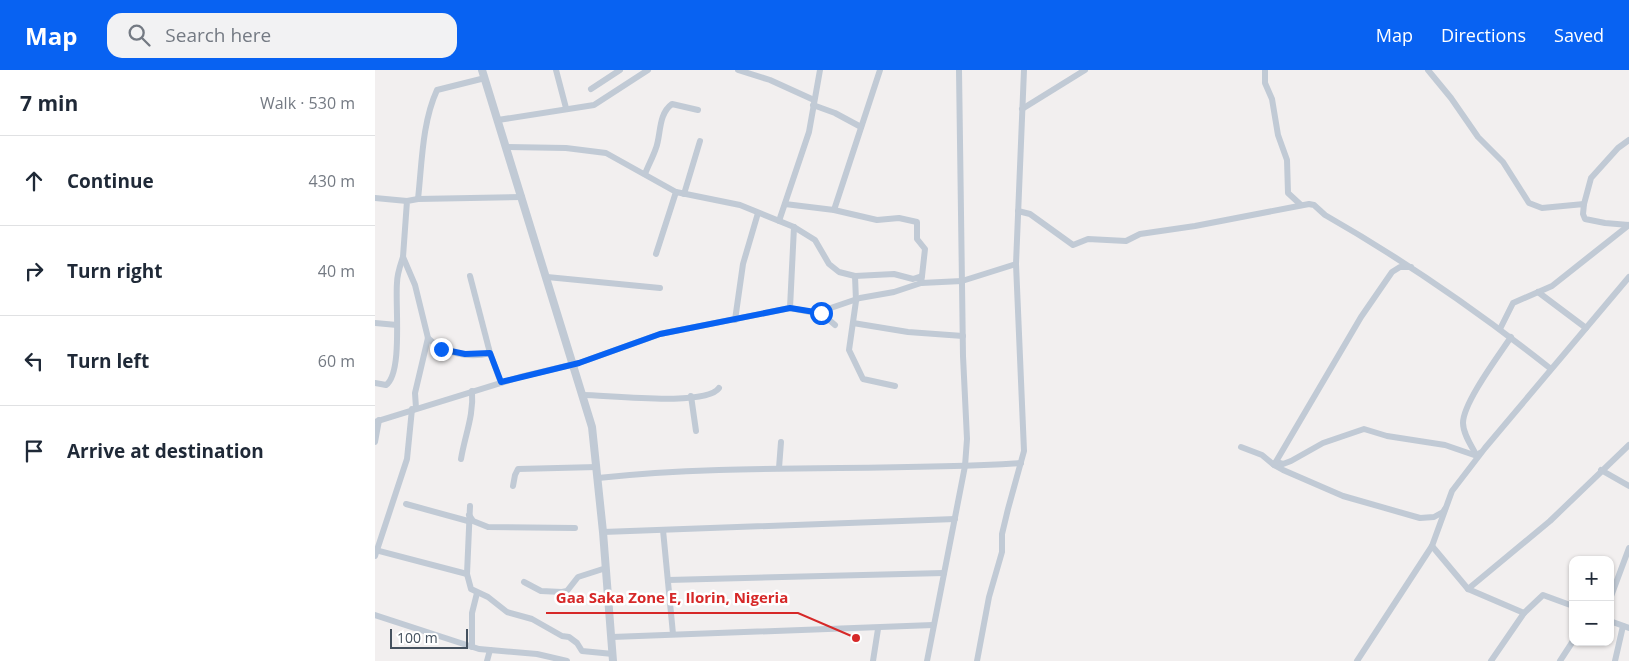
<!DOCTYPE html>
<meta charset="utf-8">
<style>
:root{--surface:#fff;--page:#f2f2f3;--text:#1f2937;--muted:#747a83;--line:#e0e1e3;--accent:#0862f2}
body{margin:0;font-family:"Open Sans",sans-serif;background:var(--page);color:var(--text)}
.controls{position:absolute;right:15px;bottom:15px;display:grid;overflow:hidden;border-radius:10px;box-shadow:0 1px 4px #0004}
.controls button{width:45px;height:45px;display:grid;place-items:center;padding:0;border:0;border-bottom:1px solid var(--line);background:var(--surface);color:var(--text);font:25px sans-serif}
.scale{position:absolute;left:15px;bottom:12px;width:78px;box-sizing:border-box;padding-left:5px;border:2px solid #45515e;border-top:0;font-size:14px;line-height:18px;white-space:nowrap;color:#45515e;-webkit-text-stroke:4px #fff;paint-order:stroke}
.stop{position:absolute;width:15px;height:15px;margin:-11px;border:4px solid #0862f2;border-radius:50%;background:#fff}
.stop.end{background:#0862f2;border-color:#fff;box-shadow:0 1px 5px #0008}
.list{margin:0;padding:0;list-style:none}
h2{display:flex;justify-content:space-between;align-items:center;height:65px;margin:0;padding:0 20px;font-size:21px}
h2 small{font-size:16px;font-weight:400;color:var(--muted)}
.list li{display:grid;grid-template-columns:32px 1fr auto;gap:15px;align-items:center;box-sizing:border-box;height:90px;padding:0 20px;border-top:1px solid var(--line)}
.list b{display:block;font-size:19px;white-space:nowrap}
.list em{font-size:16px;font-style:normal;color:var(--muted)}
.icon{flex:none;width:28px;height:28px;fill:none;stroke:currentColor;stroke-width:2;stroke-linecap:round;stroke-linejoin:round}
.map{position:relative;flex:none;width:1254px;height:591px;overflow:hidden}
header{display:flex;align-items:center;gap:30px;box-sizing:border-box;height:70px;padding:0 25px;background:var(--accent);color:#fff}
header strong{font-size:24px}
nav{display:flex;gap:28px;margin-inline-start:auto;font-size:18px}
.search{width:350px;height:45px;background:var(--page);display:flex;align-items:center;gap:12px;box-sizing:border-box;padding:0 18px;border-radius:15px;color:var(--muted);font-size:19px}
main{display:flex}
aside{flex:1;background:var(--surface)}
.map>svg:first-child{display:block}
</style>
<header>
<strong>Map</strong>
<div class="search"><svg class="icon" aria-label="search" viewBox="0 0 24 24"><circle cx="10" cy="10" r="6"/><path d="M15 15l6 6"/></svg>Search here</div>
<nav><a>Map</a><a>Directions</a><a>Saved</a></nav>
</header>
<main>
<aside>
<h2>7 min<small>Walk · 530 m</small></h2>
<ul class="list">
<li><svg class="icon" aria-label="ahead" viewBox="0 0 24 24"><path d="M12 20V5M6 11l6-6 6 6"/></svg><div><b>Continue</b></div><em>430 m</em></li>
<li><svg class="icon" aria-label="right" viewBox="0 0 24 24"><path d="M7 20v-9h11M14 6l5 5-5 5"/></svg><div><b>Turn right</b></div><em>40 m</em></li>
<li><svg class="icon" aria-label="left" viewBox="0 0 24 24"><path d="M17 20v-9H6M10 6l-5 5 5 5"/></svg><div><b>Turn left</b></div><em>60 m</em></li>
<li><svg class="icon" aria-label="arrive" viewBox="0 0 24 24"><path d="M6 21V4h12l-3 4 3 4H6"/></svg><div><b>Arrive at destination</b></div></li>
</ul>
</aside>
<div class="map">
<svg width="1254" height="591" viewBox="0 0 1254 591">
<rect width="100%" height="100%" fill="#f2efef"/>
<g fill="none" stroke-linecap="round" stroke-linejoin="round">
<g stroke="#c1cad5" stroke-width="6">
<polyline points="181,0 191,38"/>
<polyline points="363,0 395,10 439,30"/>
<polyline points="890,0 890,13 897,29 903,65 912,90 913,123 926,135"/>
<polyline points="1053,0 1076,28 1103,67 1128,92 1154,133 1167,138 1209,134 1208,144 1210,149 1230,153 1254,155"/>
<polyline points="216,19 245,0"/>
<polyline points="438,35 460,43 486,57"/>
<polyline points="647,39 710,0"/>
<polyline points="123,50 219,35 273,0"/>
<polyline points="131,77 191,78 231,83 301,122 365,135 419,157 440,170 454,194 464,202 480,206 519,204 538,209 547,206 546,213"/>
<path d="M270,104C273,96 278,87 281,78C286,65 283,44 297,34L323,40"/>
<polyline points="309,124 325,71"/>
<polyline points="0,128 32,131"/>
<path d="M43,129C47,93 47,53 62,20L110,8"/>
<polyline points="410,134 459,140 502,150 524,148 542,152 542,169 550,179 547,206"/>
<polyline points="1209,134 1216,108 1243,78 1254,70"/>
<polyline points="459,140 505,0"/>
<path d="M643,141L655,144L698,175L713,169L751,171L765,164L820,156L934,134L939,135L950,145C1029,190 1104,242 1176,299"/>
<polyline points="404,151 434,62 445,0"/>
<polyline points="281,184 301,122"/>
<polyline points="1036,197 1025,197 1017,202 986,247 899,395 908,400 968,426 1045,448 1059,447 1068,442 1070,439"/>
<polyline points="95,206 115,283"/>
<polyline points="480,206 481,231 474,280 488,309 520,316"/>
<polyline points="172,207 285,218"/>
<polyline points="1163,222 1211,258"/>
<polyline points="415,238 419,157"/>
<polyline points="442,243 446,243 460,255"/>
<polyline points="360,250 368,194 383,143"/>
<polyline points="0,253 22,255"/>
<polyline points="478,253 533,262 588,266"/>
<polyline points="1125,259 1138,233 1177,216 1254,155"/>
<path d="M53,268C68,283 94,289 115,283L126,313"/>
<path d="M0,313L11,315C28,303 20,234 22,213C22,204 25,196 28,187"/>
<path d="M208,325C232,325 331,337 344,318"/>
<polyline points="316,326 321,361"/>
<polyline points="41,338 40,323 53,268 40,215 28,187 32,131 43,129 147,127"/>
<polyline points="0,352 145,307 204,293 285,264 415,238 441,243 485,228 519,222 546,213 587,211 641,194"/>
<polyline points="0,372 4,350"/>
<polyline points="866,377 887,385 899,395"/>
<path d="M1102,386C1097,377 1088,364 1088,353C1088,333 1124,285 1136,267"/>
<path d="M86,389C90,365 99,345 97,321"/>
<polyline points="901,392 908,394 916,391 948,373 989,359 1012,366 1070,375 1102,386 1105,383"/>
<polyline points="404,398 406,372"/>
<polyline points="1226,400 1254,416"/>
<path d="M223,408C364,393 505,402 646,393"/>
<polyline points="138,416 140,405 143,399 222,397"/>
<polyline points="31,434 93,451"/>
<polyline points="95,436 92,504 96,519 113,527 132,542 157,549 187,566 194,567 202,573 207,581 238,584"/>
<polyline points="94,445 98,451 113,457 200,458"/>
<polyline points="288,460 298,564"/>
<polyline points="228,462 580,449"/>
<polyline points="1057,476 1093,519 1149,543"/>
<polyline points="0,480 92,504"/>
<polyline points="0,486 32,389 37,339"/>
<polyline points="293,510 569,503"/>
<polyline points="149,512 166,521 187,522 192,521 203,507 231,498"/>
<polyline points="1093,519 1175,451 1254,375"/>
<polyline points="1235,529 1254,478"/>
<polyline points="0,545 104,579 162,584 192,591"/>
<polyline points="1235,551 1254,558"/>
<polyline points="237,567 558,555"/>
<polyline points="97,577 97,543 102,523"/>
<polyline points="112,591 115,580"/>
<polyline points="498,591 503,559"/>
<polyline points="552,591 590,396 592,369 588,286 584,0"/>
<polyline points="602,591 614,527 627,482 627,464 633,439 649,381 641,194 649,0"/>
<polyline points="982,591 1057,476 1077,421 1110,378 1254,207"/>
<polyline points="1116,591 1149,543 1168,525 1198,536"/>
<polyline points="1185,591 1198,571"/>
<polyline points="1240,591 1248,556"/>
</g>
<polyline stroke="#c1cad5" stroke-width="8" points="107,0 217,357 228,462 238,591"/>
</g>
<g fill="none" stroke-linecap="round" stroke-linejoin="round">
<polyline stroke="#0862f2" stroke-width="6" points="66,279 90,284 115,283 126,312 204,293 285,264 415,238 446,243"/>
</g>
<path fill="none" stroke="#d62828" stroke-width="2" d="M481 568L423 543H171"/>
<circle fill="#d62828" stroke="#fff" stroke-width="2" cx="481" cy="568" r="5"/>
<g font-size="15" text-anchor="middle" font-weight="bold" fill="#d62828" stroke="#fff" stroke-width="5" stroke-linejoin="round" paint-order="stroke">
<text x="297" y="533">Gaa Saka Zone E, Ilorin, Nigeria</text>
</g>
</svg>
<div class="controls">
<button>+</button>
<button>−</button>
</div>
<div class="scale">100 m</div>
<div class="stop" style="left:446px;top:243px"></div>
<div class="stop end" style="left:66px;top:279px"></div>
</div>
</main>
